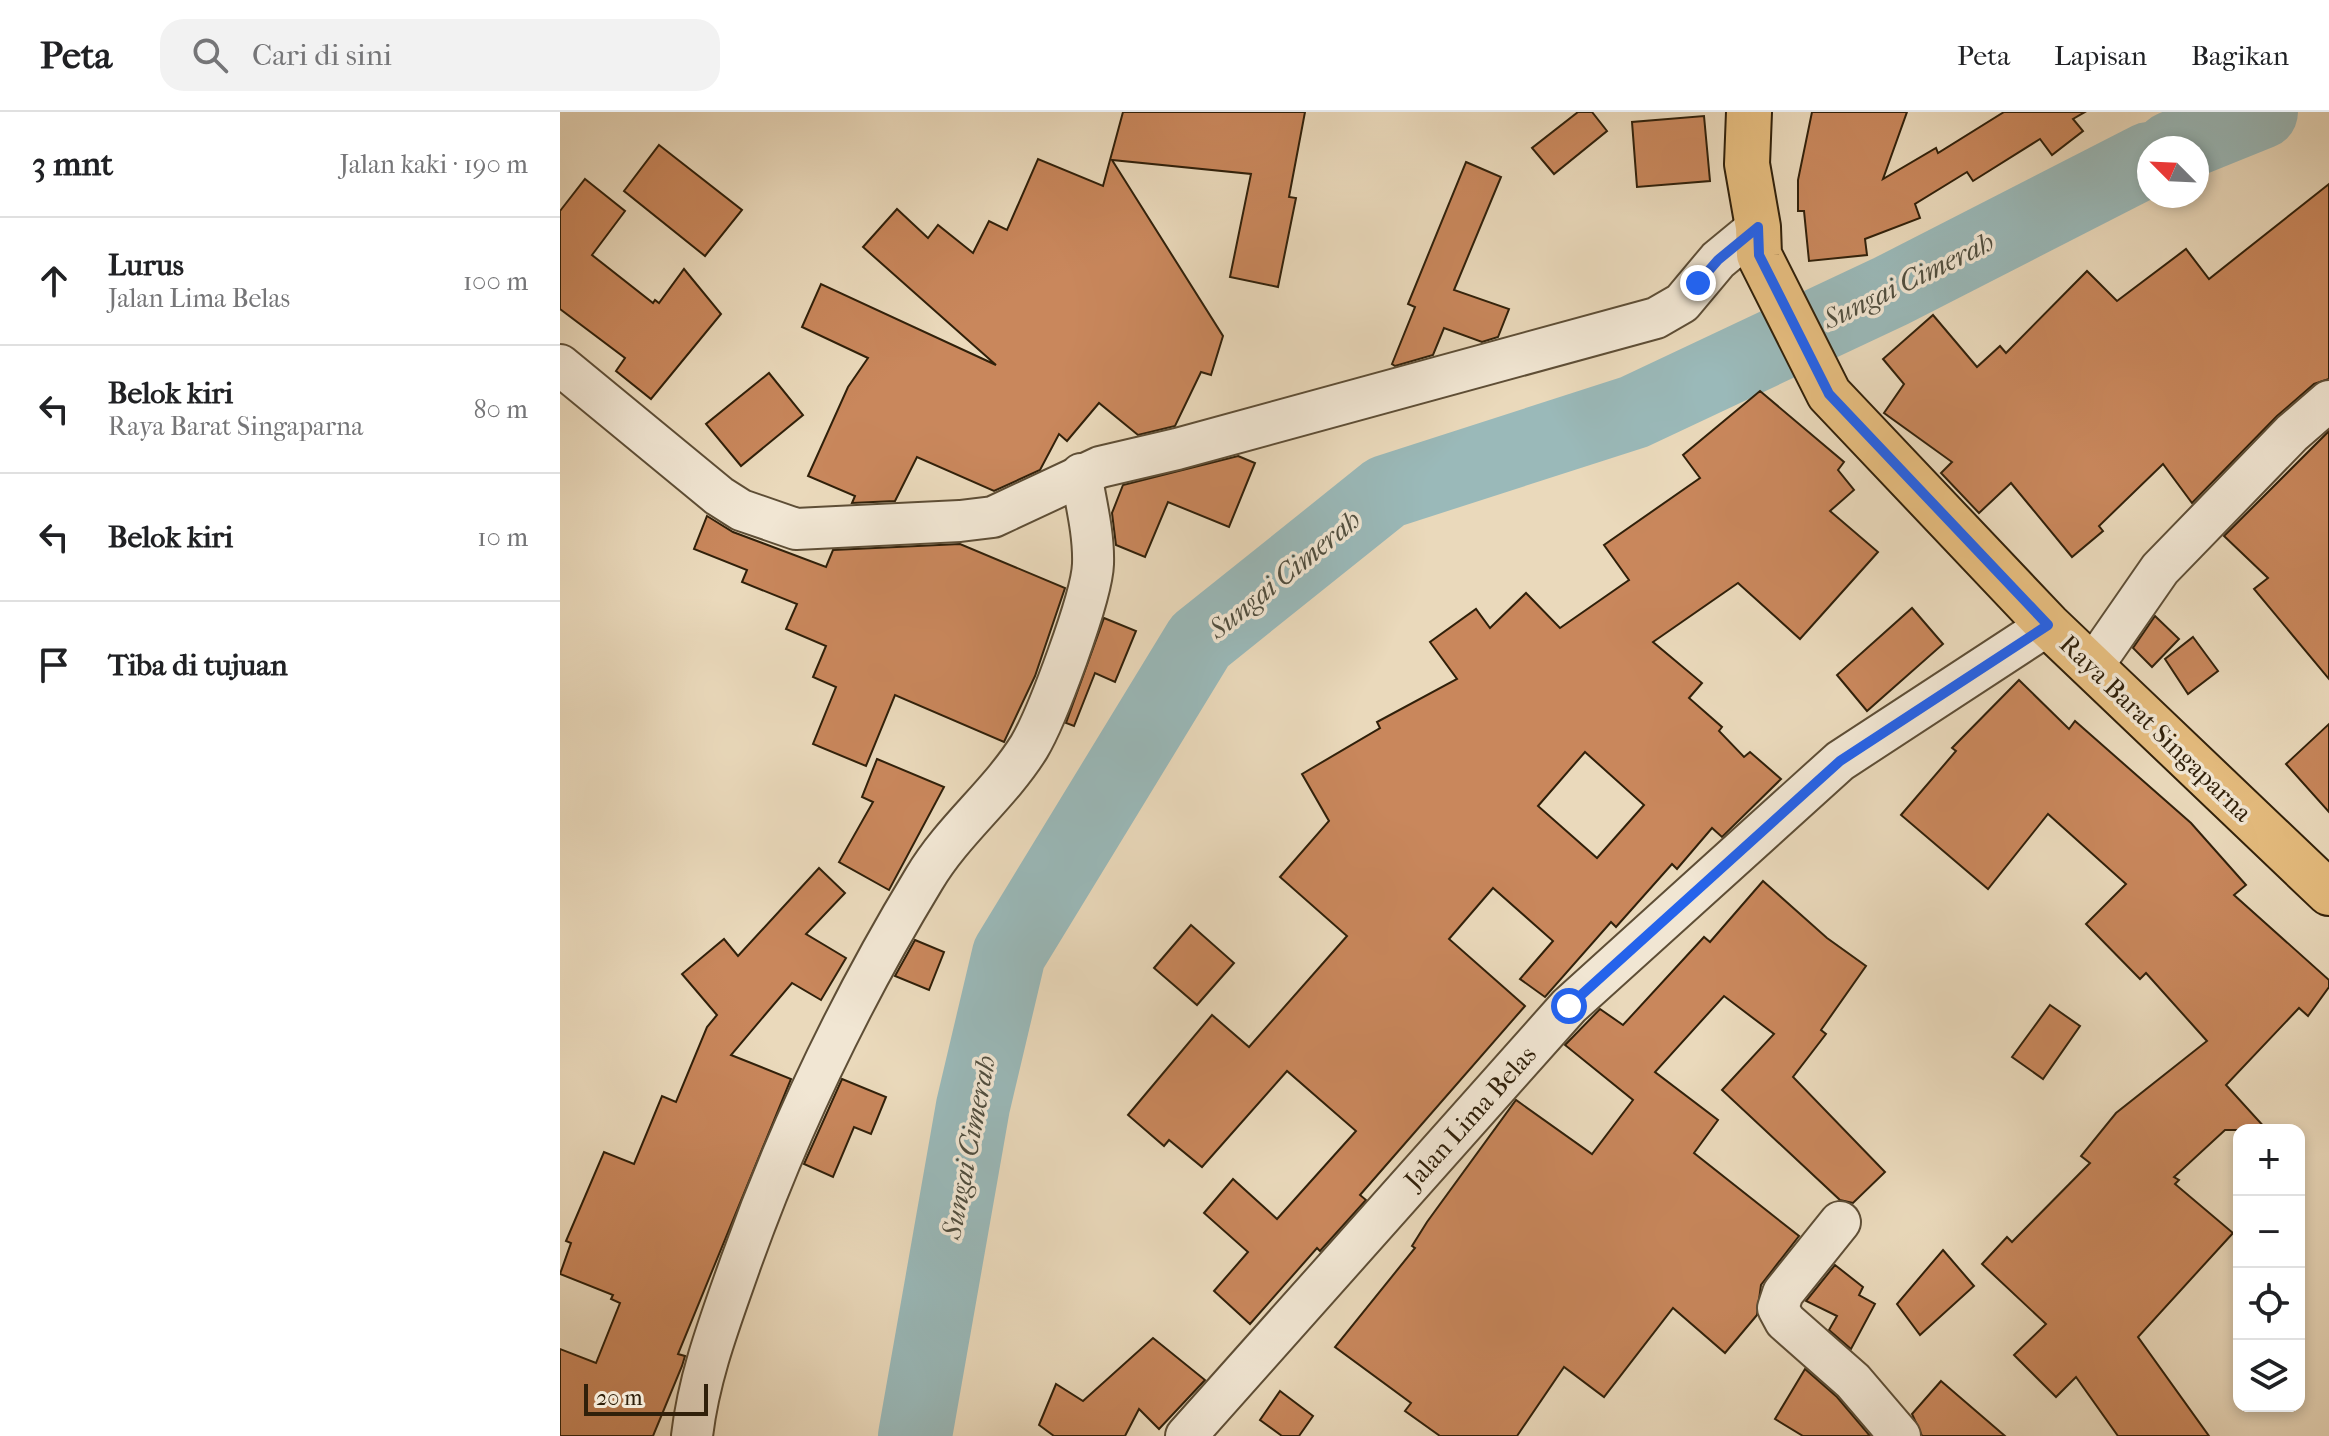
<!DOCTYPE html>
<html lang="id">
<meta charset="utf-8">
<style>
:root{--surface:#fff;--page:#f2f2f2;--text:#202124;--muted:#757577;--line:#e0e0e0}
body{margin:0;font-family:"IM FELL French Canon",serif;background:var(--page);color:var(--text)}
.controls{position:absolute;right:24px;bottom:24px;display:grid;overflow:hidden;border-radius:16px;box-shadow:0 4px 12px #0003}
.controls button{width:72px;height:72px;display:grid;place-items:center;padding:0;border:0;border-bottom:2px solid var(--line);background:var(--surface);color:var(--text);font:40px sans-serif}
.compass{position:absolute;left:1577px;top:24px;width:72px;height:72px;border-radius:50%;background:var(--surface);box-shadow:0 4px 12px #0003;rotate:294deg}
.scale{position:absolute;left:24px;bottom:20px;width:124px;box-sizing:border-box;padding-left:8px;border:4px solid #30200a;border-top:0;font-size:22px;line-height:28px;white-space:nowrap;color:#30200a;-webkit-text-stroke:6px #f1e6d3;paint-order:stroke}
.stop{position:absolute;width:24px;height:24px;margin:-18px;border:6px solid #2563eb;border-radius:50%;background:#fff}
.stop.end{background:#2563eb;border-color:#fff;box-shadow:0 2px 8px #0008}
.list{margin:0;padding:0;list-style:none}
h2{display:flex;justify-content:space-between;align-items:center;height:104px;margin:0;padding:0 32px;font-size:34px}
h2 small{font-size:26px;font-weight:400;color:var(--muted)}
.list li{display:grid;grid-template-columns:52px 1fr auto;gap:24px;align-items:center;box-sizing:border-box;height:128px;padding:0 32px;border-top:2px solid var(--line)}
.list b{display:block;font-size:30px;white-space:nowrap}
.list p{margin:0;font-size:26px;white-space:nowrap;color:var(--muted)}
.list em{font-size:26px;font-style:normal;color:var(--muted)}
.icon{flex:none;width:44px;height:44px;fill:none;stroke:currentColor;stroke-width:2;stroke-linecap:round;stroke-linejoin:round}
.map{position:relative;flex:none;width:1769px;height:1324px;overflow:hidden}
header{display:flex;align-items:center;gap:48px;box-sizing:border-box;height:112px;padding:0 40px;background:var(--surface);border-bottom:2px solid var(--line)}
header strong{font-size:38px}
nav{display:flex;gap:44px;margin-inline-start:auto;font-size:28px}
.search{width:560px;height:72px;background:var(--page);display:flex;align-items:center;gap:20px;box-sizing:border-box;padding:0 28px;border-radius:24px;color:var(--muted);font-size:30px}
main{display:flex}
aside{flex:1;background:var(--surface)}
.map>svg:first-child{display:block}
</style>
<header>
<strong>Peta</strong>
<div class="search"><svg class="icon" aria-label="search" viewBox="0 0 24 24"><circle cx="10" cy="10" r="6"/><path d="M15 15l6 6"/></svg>Cari di sini</div>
<nav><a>Peta</a><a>Lapisan</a><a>Bagikan</a></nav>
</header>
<main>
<aside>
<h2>3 mnt<small>Jalan kaki · 190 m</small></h2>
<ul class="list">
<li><svg class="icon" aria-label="ahead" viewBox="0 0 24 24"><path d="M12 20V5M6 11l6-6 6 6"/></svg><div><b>Lurus</b><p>Jalan Lima Belas</p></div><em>100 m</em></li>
<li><svg class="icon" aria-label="left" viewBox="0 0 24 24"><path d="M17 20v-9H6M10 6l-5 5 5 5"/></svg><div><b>Belok kiri</b><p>Raya Barat Singaparna</p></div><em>80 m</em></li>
<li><svg class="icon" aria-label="left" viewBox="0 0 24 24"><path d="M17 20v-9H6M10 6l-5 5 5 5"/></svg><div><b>Belok kiri</b></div><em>10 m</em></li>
<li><svg class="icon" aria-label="arrive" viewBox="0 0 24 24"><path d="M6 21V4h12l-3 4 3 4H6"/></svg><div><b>Tiba di tujuan</b></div></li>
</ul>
</aside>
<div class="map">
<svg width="1769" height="1324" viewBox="0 0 1769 1324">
<rect width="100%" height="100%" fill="#ead9bb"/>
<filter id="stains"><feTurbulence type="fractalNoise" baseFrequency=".0025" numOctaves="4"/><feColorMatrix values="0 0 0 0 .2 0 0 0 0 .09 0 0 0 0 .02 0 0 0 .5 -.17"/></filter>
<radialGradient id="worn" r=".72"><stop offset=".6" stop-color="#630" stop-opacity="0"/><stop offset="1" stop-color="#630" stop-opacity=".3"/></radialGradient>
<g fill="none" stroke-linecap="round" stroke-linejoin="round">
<g stroke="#9ab9b9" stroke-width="74">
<polyline points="1612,36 1701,0"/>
<polyline points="355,1324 413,994 449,842 640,529 826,380 1074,300 1331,179 1589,47"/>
</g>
</g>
<g fill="#c9875c" stroke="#30200a" stroke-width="2" fill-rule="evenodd">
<polygon points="563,0 745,0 729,85 736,86 718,175 670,165 691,62 552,48 663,224 651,263 641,260 615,314 578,323 539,291 507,329 499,322 480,358 434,379 357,345 335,389 292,391 295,384 248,364 288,275 308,246 242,215 261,172 436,253 303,135 337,97 368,126 378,113 413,141 429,109 447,118 478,47 543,74"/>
<polygon points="1018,0 1032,0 1047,19 994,62 972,36"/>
<polygon points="1252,0 1347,0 1323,67 1376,36 1378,41 1444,0 1525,0 1513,7 1523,19 1492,43 1480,27 1413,69 1407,60 1355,92 1360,106 1305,127 1307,143 1249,149 1244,99 1238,99 1238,68"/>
<polygon points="1144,4 1150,69 1077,75 1072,10"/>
<polygon points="99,33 182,98 145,144 64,79"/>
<polygon points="906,50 941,65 894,178 949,197 938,225 922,230 884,216 873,243 835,254 832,252 855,195 848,192"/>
<polygon points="25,67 65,99 32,143 93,191 95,188 99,191 124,157 161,202 91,287 56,259 65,246 0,197 0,99"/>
<polygon points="1769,72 1769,267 1754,272 1717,304 1632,391 1603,352 1539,414 1543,419 1512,445 1451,371 1419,401 1381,361 1392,350 1324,301 1344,272 1323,247 1373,203 1417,255 1440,234 1446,241 1527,159 1557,189 1626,137 1649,167"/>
<polygon points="209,261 243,303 181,354 146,312"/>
<path d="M1200,279L1284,350L1278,358L1294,378L1270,399L1318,440L1240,527L1178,471L1093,530L1142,571L1129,586L1162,615L1159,619L1184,645L1190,640L1221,667L1162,725L1152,716L1117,757L1112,752L1056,815L1051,810L985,885L960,867L993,829L933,776L889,827L965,894L800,1083L806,1088L760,1139L757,1136L690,1212L654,1179L688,1140L644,1101L673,1067L717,1107L796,1019L727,959L642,1055L609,1028L604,1034L568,1003L652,903L689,935L787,824L720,765L769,709L742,662L820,616L817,610L897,567L870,530L916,497L930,516L966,481L1000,516L1069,468L1044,433L1140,366L1123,343ZM1025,640L1084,693L1037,746L978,694Z"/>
<polygon points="1769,319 1769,567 1694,477 1708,466 1664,424"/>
<polygon points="678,344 695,351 669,415 608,390 585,445 556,433 552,401 563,373"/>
<polygon points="147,404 173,420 266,455 273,438 400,432 505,476 475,564 444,630 335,583 306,654 253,632 276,575 253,565 266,534 226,517 237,492 182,470 187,458 134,437"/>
<polygon points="1352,496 1383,532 1307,599 1277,563"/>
<polygon points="1595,504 1619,527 1592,555 1573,536"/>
<polygon points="544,506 576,519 555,570 535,561 514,614 506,611"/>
<polygon points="1633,525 1658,559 1628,582 1605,547"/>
<polygon points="1459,568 1509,617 1515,609 1631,711 1686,773 1674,783 1769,868 1769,875 1748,904 1739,896 1666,973 1707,1018 1665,1018 1614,1065 1619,1068 1615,1072 1673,1121 1578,1225 1649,1324 1558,1324 1516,1265 1496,1285 1454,1243 1486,1212 1422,1152 1447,1125 1452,1130 1530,1051 1521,1044 1556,1001 1647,929 1586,861 1580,867 1526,812 1566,772 1488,702 1428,777 1341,703 1396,639 1392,636"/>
<polygon points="1769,612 1769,700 1726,652"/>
<polygon points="317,647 384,675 329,778 279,750 313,690 302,685"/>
<polygon points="259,756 285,781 246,822 286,846 261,888 232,871 171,943 231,967 118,1242 125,1244 122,1254 93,1324 0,1324 0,1237 36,1251 60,1191 51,1187 53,1183 0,1162 11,1131 6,1129 44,1040 74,1052 102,984 116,990 147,915 157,903 122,862 164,827 178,844"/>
<polygon points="1203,769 1267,826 1306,854 1261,918 1266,922 1233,965 1325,1060 1293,1091 1280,1088 1162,978 1214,922 1164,884 1095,960 1158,1008 1134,1041 1239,1124 1201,1173 1197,1203 1165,1241 1113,1196 1044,1285 1004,1255 957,1324 880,1324 845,1299 851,1291 775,1235 855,1136 852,1134 867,1110 956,988 1032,1042 1073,988 1005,933 1040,897 1063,913 1144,825 1150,830"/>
<polygon points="631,813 674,851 637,893 594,856"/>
<polygon points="355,828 384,840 369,878 335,864"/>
<polygon points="1490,893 1520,914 1483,967 1452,945"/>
<polygon points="282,967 326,985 311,1022 294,1015 273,1065 244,1052"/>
<polygon points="1383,1138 1414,1174 1360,1223 1337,1192"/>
<polygon points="1275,1153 1303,1175 1299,1183 1315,1192 1291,1237 1269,1218 1277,1204 1246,1189"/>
<polygon points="593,1226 645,1268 599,1317 579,1297 565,1324 494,1324 479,1313 496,1272 523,1289"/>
<polygon points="1245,1257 1277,1285 1310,1324 1243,1324 1215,1307"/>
<polygon points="1381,1269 1445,1324 1362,1324 1352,1302"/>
<polygon points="720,1279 753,1304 739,1324 722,1324 700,1308"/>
</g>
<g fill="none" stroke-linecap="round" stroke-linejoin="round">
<g stroke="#5e4e36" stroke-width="44">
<g id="street">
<polyline points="0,253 159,384 181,398 236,417 400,409 433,405 540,355 617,337 1096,206 1122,191 1158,148 1198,115"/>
<polyline points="1532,555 1600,457 1732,321 1769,289"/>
<polyline points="1280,1110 1223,1181 1218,1196 1225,1209 1293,1269 1340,1324"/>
<path d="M132,1324C139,1263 161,1207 181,1150C229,1016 290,889 364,767C393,718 439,683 469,635C487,605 532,485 533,452C534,422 526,391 521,362"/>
<polyline points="626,1324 1009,894 1280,649 1488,513"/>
</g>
</g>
<g stroke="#30200a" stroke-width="48">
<polyline id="primary" points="1189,0 1187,52 1198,115 1199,143 1269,282 1488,513 1769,781"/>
</g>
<use href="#street" stroke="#f1e6d3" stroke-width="40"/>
<use href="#primary" stroke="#e5bc7e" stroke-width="44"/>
</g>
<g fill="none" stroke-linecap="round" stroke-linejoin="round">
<polyline stroke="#2563eb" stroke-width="10" points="1009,894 1280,649 1488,513 1269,282 1199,143 1198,115 1158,148 1138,171"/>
</g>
<g text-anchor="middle" stroke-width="7" stroke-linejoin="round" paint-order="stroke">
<g font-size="26" fill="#30200a" stroke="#f1e6d3">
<text transform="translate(1596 616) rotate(44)" y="9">Raya Barat Singaparna</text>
<text transform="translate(910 1005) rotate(-48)" y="9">Jalan Lima Belas</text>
</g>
<g font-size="28" font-style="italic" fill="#504e3f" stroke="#f1e6d3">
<text transform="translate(1348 168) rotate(-26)" y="10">Sungai Cimerah</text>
<text transform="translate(724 462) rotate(-39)" y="10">Sungai Cimerah</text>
<text transform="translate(408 1035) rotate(-79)" y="10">Sungai Cimerah</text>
</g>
</g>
<rect width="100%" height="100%" filter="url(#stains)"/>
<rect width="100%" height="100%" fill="url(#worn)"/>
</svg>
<div class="controls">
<button>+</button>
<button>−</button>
<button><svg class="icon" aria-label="locate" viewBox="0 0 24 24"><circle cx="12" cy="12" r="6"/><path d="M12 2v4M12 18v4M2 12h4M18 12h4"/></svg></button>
<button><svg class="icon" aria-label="layers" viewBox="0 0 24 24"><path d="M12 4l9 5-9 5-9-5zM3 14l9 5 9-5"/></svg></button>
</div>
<svg class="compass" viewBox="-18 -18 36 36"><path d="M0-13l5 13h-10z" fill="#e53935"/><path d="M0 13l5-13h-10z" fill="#757577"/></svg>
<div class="scale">20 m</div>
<div class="stop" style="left:1009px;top:894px"></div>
<div class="stop end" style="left:1138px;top:171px"></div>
</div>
</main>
